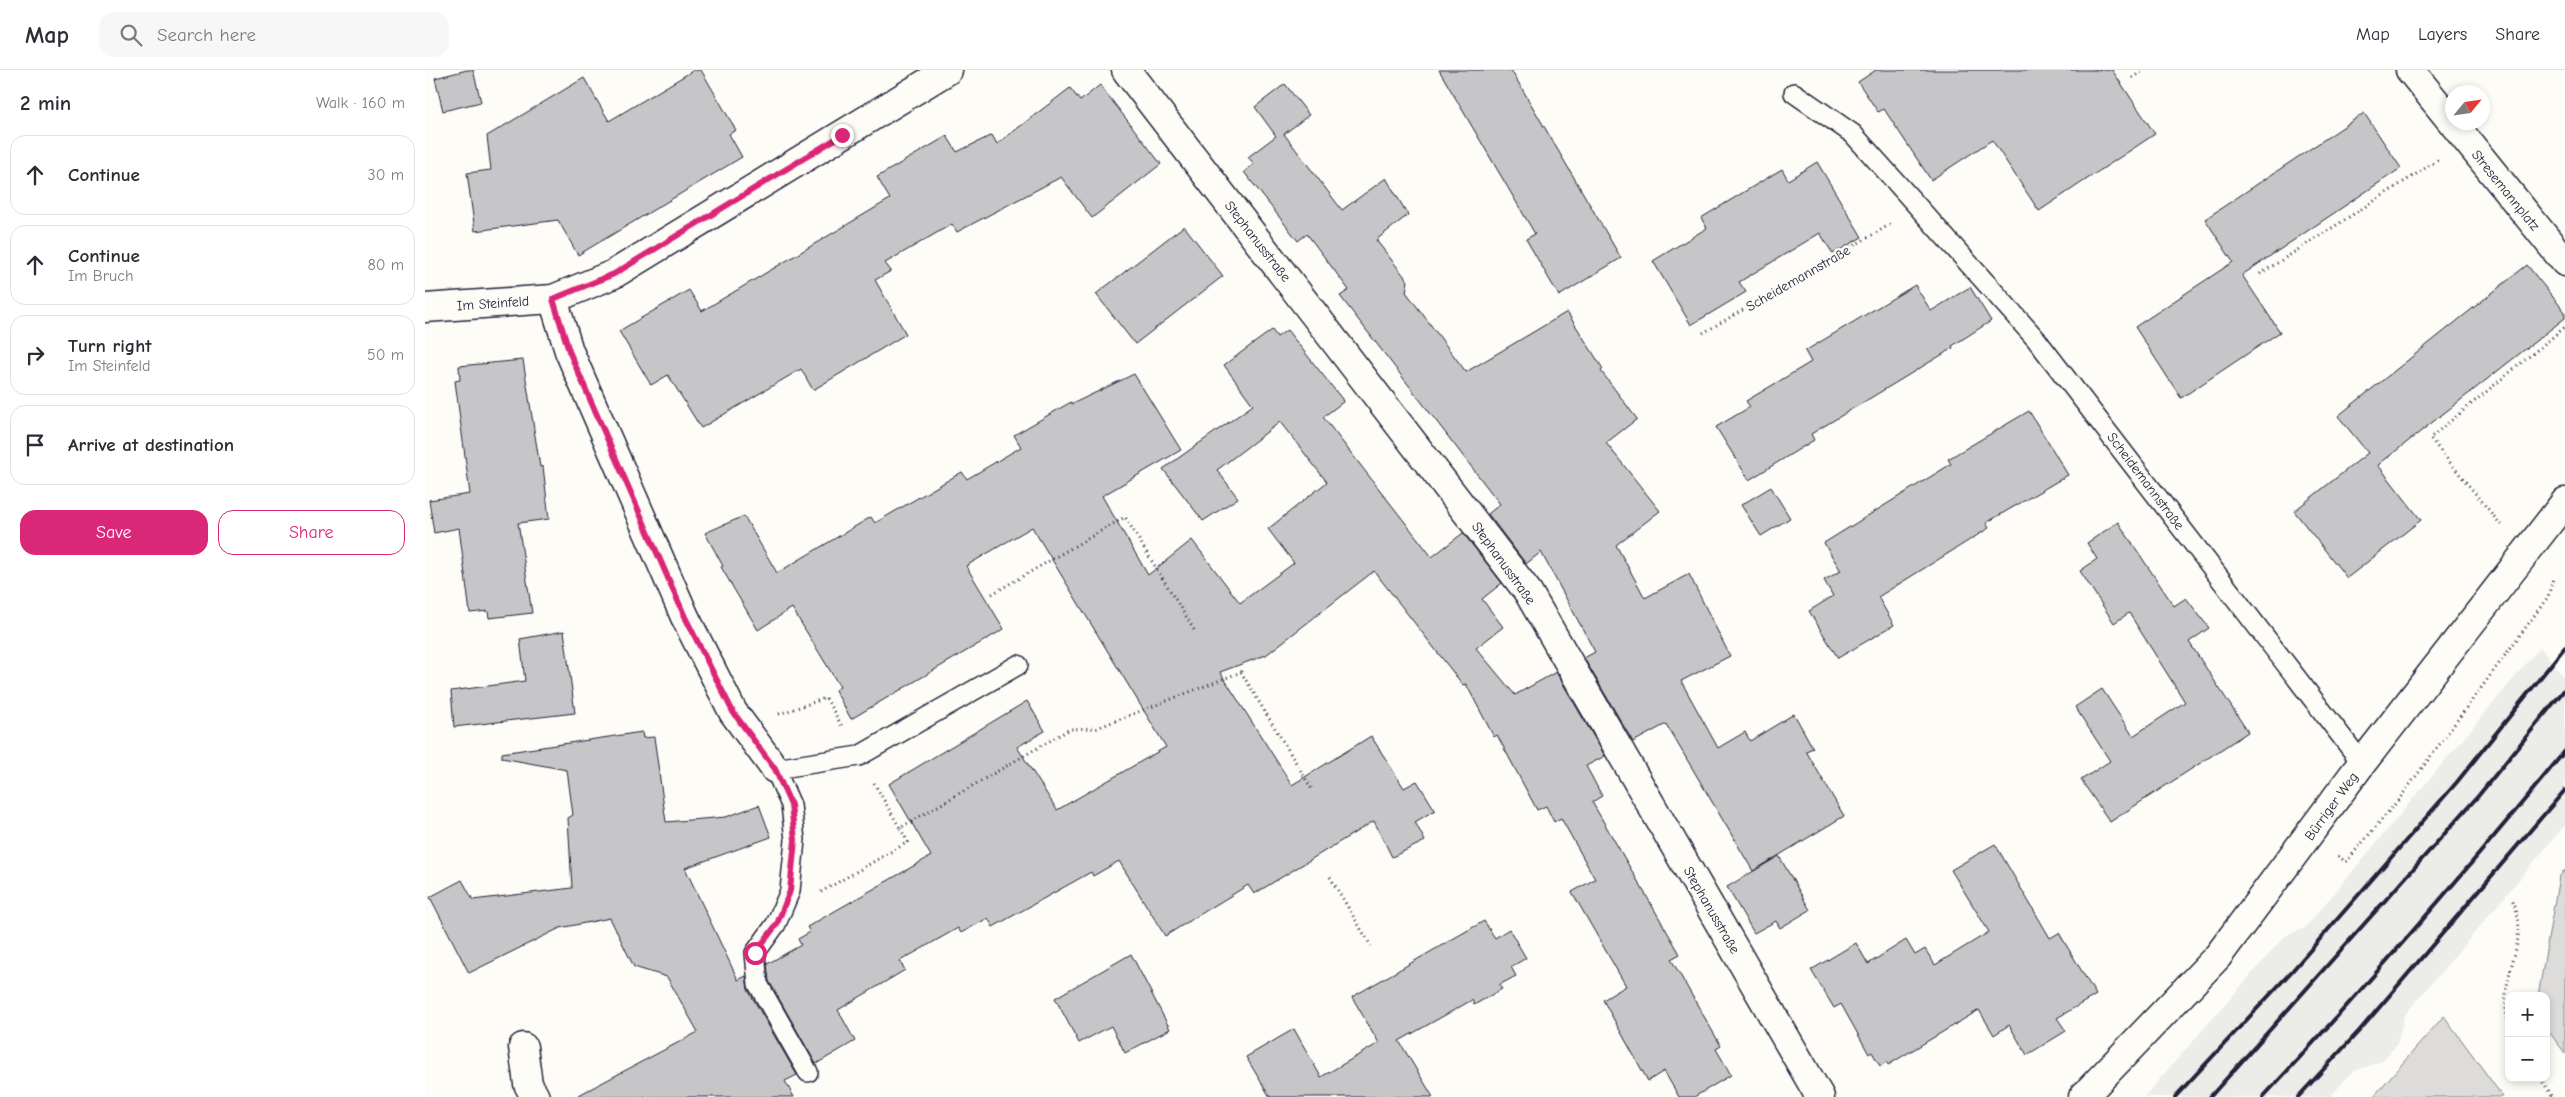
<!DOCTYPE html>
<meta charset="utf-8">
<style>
:root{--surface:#fff;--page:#f7f7f7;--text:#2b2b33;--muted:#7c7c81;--line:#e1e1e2;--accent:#db2777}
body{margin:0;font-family:"Comic Neue",sans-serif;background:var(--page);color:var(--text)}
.controls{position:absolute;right:15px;bottom:15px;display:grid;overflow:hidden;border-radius:10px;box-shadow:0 2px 8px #0003}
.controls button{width:45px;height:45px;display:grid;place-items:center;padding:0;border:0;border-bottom:1px solid var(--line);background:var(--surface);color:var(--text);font:25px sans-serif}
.compass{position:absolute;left:2020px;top:15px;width:45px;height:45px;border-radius:50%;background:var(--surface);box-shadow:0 2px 8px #0003;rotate:61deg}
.stop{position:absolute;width:15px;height:15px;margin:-11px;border:4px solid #db2777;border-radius:50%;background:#fff}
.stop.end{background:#db2777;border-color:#fff;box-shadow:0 1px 5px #0008}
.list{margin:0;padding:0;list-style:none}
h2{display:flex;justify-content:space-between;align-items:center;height:65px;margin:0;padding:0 20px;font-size:21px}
h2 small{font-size:16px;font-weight:400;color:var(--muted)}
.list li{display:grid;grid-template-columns:32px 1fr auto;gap:15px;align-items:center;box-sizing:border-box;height:80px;margin:0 10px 10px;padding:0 10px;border:1px solid var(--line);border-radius:15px}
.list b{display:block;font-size:19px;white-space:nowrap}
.list p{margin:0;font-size:16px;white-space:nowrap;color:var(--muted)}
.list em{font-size:16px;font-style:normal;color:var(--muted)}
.actions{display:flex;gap:10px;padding:15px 20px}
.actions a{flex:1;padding:11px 0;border:1px solid var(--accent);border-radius:15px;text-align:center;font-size:18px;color:var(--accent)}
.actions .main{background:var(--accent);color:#fff}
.icon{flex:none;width:28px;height:28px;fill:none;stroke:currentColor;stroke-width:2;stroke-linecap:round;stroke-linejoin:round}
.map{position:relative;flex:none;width:2140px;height:1027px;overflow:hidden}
header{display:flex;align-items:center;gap:30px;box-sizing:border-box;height:70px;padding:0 25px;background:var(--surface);border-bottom:1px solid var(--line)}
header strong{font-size:24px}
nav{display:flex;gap:28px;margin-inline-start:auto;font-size:18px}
.search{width:350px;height:45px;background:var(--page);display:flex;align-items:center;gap:12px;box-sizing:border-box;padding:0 18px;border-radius:15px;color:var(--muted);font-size:19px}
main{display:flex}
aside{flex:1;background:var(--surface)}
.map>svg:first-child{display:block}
</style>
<header>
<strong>Map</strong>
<div class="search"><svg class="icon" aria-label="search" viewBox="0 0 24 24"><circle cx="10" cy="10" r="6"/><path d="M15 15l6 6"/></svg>Search here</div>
<nav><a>Map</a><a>Layers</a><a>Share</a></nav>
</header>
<main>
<aside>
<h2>2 min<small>Walk · 160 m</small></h2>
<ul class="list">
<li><svg class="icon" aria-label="ahead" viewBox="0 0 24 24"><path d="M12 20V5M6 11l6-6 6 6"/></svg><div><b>Continue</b></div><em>30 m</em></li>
<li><svg class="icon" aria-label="ahead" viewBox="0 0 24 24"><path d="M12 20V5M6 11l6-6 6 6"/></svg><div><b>Continue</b><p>Im Bruch</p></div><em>80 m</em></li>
<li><svg class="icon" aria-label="right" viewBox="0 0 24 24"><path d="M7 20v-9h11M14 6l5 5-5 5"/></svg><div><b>Turn right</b><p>Im Steinfeld</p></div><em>50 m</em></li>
<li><svg class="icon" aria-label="arrive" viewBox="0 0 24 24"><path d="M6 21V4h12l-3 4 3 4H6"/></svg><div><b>Arrive at destination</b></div></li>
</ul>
<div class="actions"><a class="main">Save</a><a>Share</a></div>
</aside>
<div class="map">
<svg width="2140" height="1027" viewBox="0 0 2140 1027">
<rect width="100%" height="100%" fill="#fdfcf7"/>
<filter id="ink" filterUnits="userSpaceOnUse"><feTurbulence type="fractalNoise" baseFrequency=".02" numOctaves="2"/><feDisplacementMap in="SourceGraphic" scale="10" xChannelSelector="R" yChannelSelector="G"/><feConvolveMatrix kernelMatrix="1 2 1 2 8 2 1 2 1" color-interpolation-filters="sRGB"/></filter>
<g filter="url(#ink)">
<polygon fill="#ecece9" points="2115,577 2140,608 2140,755 1979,946 1972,974 1957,991 1927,1002 1905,1027 1719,1027 1860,866 1880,858"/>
<g fill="#dddcdb" stroke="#807f8b">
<polygon points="2140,800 2140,983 2121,958 2121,926 2113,926 2134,807"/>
<polygon points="2019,946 2078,1027 1948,1027"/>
</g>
<g fill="#c6c6c8" stroke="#22223b">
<polygon points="42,0 48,0 56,32 18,41 10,8"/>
<polygon points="269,0 276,0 311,60 304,64 317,87 153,185 133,150 50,161 42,103 66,100 62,66 159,8 184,51"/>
<polygon points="1014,0 1086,0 1196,188 1134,226 1101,169 1110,164"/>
<polygon points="1451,0 1687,0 1730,64 1614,141 1567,70 1506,110 1459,39 1453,42 1433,12"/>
<polygon points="860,14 884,45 859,64 917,140 961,108 983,145 951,170 983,211 981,222 1041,302 1142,242 1178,299 1176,301 1212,349 1181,373 1235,441 1191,475 1220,528 1264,504 1305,586 1256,611 1293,678 1320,662 1325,671 1369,644 1388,678 1381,681 1419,746 1328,801 1241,654 1208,672 1159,588 1170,582 1116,482 1101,494 1063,444 1075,434 915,226 924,220 882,164 873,171 819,102 829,94 823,87 851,66 830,37"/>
<polygon points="675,15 736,94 667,148 636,107 532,162 527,154 460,193 466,201 450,210 481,264 388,320 376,299 276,358 243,305 226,315 194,261 264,220 277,241 465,129 452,107 522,66 532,82 567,65 572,74 645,18 655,31"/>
<polygon points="1939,43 1976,98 1817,205 1855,262 1756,328 1710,257 1808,192 1780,149"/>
<polygon points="1392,92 1437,167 1408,184 1395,163 1314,212 1321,222 1266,255 1228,191 1282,158 1276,148 1357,99 1363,110"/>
<polygon points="759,156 798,206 710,274 671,224"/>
<polygon points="2102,195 2140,242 2140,248 1953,395 1996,450 1922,508 1869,441 1943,383 1913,346"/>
<polygon points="1490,215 1506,241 1545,217 1566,251 1527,276 1528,278 1386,364 1389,370 1324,410 1291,357 1325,337 1321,331 1386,292 1380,281"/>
<polygon points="847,260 852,267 862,260 917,329 918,332 898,347 1007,487 1038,463 1077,513 1057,529 1078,557 1051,578 1090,625 1131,602 1180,686 1161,696 1177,726 1167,732 1255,884 1246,889 1296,976 1291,979 1306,1005 1269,1027 1254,1027 1239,1001 1223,1011 1178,930 1201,916 1147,822 1170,809 1136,748 1129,752 1121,736 1112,740 1072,665 1069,667 1041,614 1038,615 949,501 841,585 795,602 867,715 946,666 979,718 992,711 1010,740 990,752 1000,771 967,787 949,751 829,824 823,815 740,866 694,791 668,806 666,802 568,857 563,848 536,863 533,858 475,891 480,900 413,940 430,971 391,994 344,911 342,894 376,875 373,869 385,862 382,857 506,786 464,714 602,631 620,661 592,677 632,740 741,677 607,457 541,496 579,559 426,649 410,620 415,617 367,538 333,560 296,497 298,496 280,463 319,446 352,503 446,447 450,453 537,402 542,409 596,377 589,365 646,332 647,334 709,304 756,380 677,426 723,505 767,470 815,533 869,493 843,459 902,412 855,352 792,400 813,428 778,451 738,399 828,335 799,295"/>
<polygon points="98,290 115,397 118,396 124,449 93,453 107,543 64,548 63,541 45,543 34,458 9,463 4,430 45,424 30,311 35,310 34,296"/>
<polygon points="1604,341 1643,405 1561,453 1564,458 1453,527 1469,555 1413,588 1384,541 1408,526 1399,510 1416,501 1399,473 1526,394 1523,389"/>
<polygon points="1346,417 1365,448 1336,466 1316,435"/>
<polygon points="1693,452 1749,536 1761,528 1784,558 1764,572 1823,662 1685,752 1656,710 1685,691 1650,637 1677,619 1708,666 1760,632 1704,543 1689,553 1655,501 1672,489 1662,473"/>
<polygon points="139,561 150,643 29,657 26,621 100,611 95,569"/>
<polygon points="217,662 218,668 229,667 241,752 301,747 334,735 346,767 260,798 313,910 321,906 323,920 372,1005 360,1011 369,1027 150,1027 273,962 242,907 209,897 185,848 135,858 44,903 5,827 37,810 48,830 147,818 143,748 148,745 142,700 77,688 77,683"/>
<polygon points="1570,774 1625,868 1634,863 1671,925 1632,948 1641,961 1602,985 1584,955 1569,965 1554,940 1463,995 1462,992 1455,996 1447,982 1444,984 1416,934 1409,938 1386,900 1431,873 1443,894 1481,870 1490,885 1500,879 1510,895 1564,862 1526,800"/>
<polygon points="1354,786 1385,840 1355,858 1351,851 1329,863 1302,817"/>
<polygon points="1059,851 1070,868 1084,859 1101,888 1086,897 1091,906 1074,915 1077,919 1049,935 1047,930 974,971 1008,1027 845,1027 821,987 869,959 896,1007 954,973 927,927"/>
<polygon points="706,884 745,959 700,983 686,956 654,973 630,928"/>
</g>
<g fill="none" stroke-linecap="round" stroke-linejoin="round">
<g stroke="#22223b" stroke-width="22">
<g id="service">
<polyline points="1369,23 1428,64 1611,269 1937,693"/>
<polyline points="383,1002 333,914 330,883 351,854 365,821 370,770 366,735 350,699 434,686 593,595"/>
</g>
</g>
<g stroke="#22223b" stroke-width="31">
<g id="minor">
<polyline points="701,0 1103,522 1395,1027"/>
<polyline points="1985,0 2140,192"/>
<polyline points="128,229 144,281 260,547 308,642 350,699"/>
<polyline points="0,238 128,229 189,204 523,0"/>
<polyline points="98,977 103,1014 110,1027"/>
<polyline points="1658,1027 1793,886 1937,693 2140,432"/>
</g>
</g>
<g stroke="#22223b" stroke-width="3" stroke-dasharray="1 4" stroke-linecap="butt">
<polyline points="1707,8 1719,0"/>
<polyline points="1835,204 2013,90"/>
<polyline points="1278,263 1466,154"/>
<polyline points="2076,455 2005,368 2140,257"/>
<polyline points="567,524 700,447 771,563"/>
<polyline points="354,644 401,628 418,658"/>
<polyline points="449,713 475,758 645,659 672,658 816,602 888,721"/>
<polyline points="1913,786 1921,792 1975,728 2123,527 2128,508"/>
<polyline points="905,807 946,876"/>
<polyline points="396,822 483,772 475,758"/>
<path d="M2084,954C2069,906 2110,871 2086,827"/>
<polyline points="2115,1008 2128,1027"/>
</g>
<use href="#service" stroke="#fdfcf7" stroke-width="19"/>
<use href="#minor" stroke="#fdfcf7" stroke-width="28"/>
<g stroke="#22223b" stroke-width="4">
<polyline points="1750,1027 1867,901 2032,712 2140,577"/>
<polyline points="1785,1027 2054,725 2140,619"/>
<path d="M1838,1027C1943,915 2043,799 2140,681"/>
<polyline points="1873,1027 1935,960 2140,720"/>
</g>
</g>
</g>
<g fill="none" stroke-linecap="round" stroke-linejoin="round" filter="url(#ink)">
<polyline stroke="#db2777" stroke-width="6" points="330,883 352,854 365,821 370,770 366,735 350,699 308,642 260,547 144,281 128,229 189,204 417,65"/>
</g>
<g text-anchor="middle" stroke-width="5" stroke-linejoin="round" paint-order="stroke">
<g font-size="14" fill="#22223b" stroke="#fdfcf7">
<text transform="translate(2081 120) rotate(51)" y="5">Stresemannplatz</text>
<text transform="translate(833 171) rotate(52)" y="5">Stephanusstraße</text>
<text transform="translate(1373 208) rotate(-30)" y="5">Scheidemannstraße</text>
<text transform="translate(68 233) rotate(-4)" y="5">Im Steinfeld</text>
<text transform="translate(1721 411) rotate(53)" y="5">Scheidemannstraße</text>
<text transform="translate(1079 493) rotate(54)" y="5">Stephanusstraße</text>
<text transform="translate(1906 736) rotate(-54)" y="5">Bürriger Weg</text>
<text transform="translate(1287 840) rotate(60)" y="5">Stephanusstraße</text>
</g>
</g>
</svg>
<div class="controls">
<button>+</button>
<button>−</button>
</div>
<svg class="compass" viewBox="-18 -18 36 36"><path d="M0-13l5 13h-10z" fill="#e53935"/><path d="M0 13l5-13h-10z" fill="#7c7c81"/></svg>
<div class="stop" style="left:330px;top:883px"></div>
<div class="stop end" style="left:417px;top:65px"></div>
</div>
</main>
